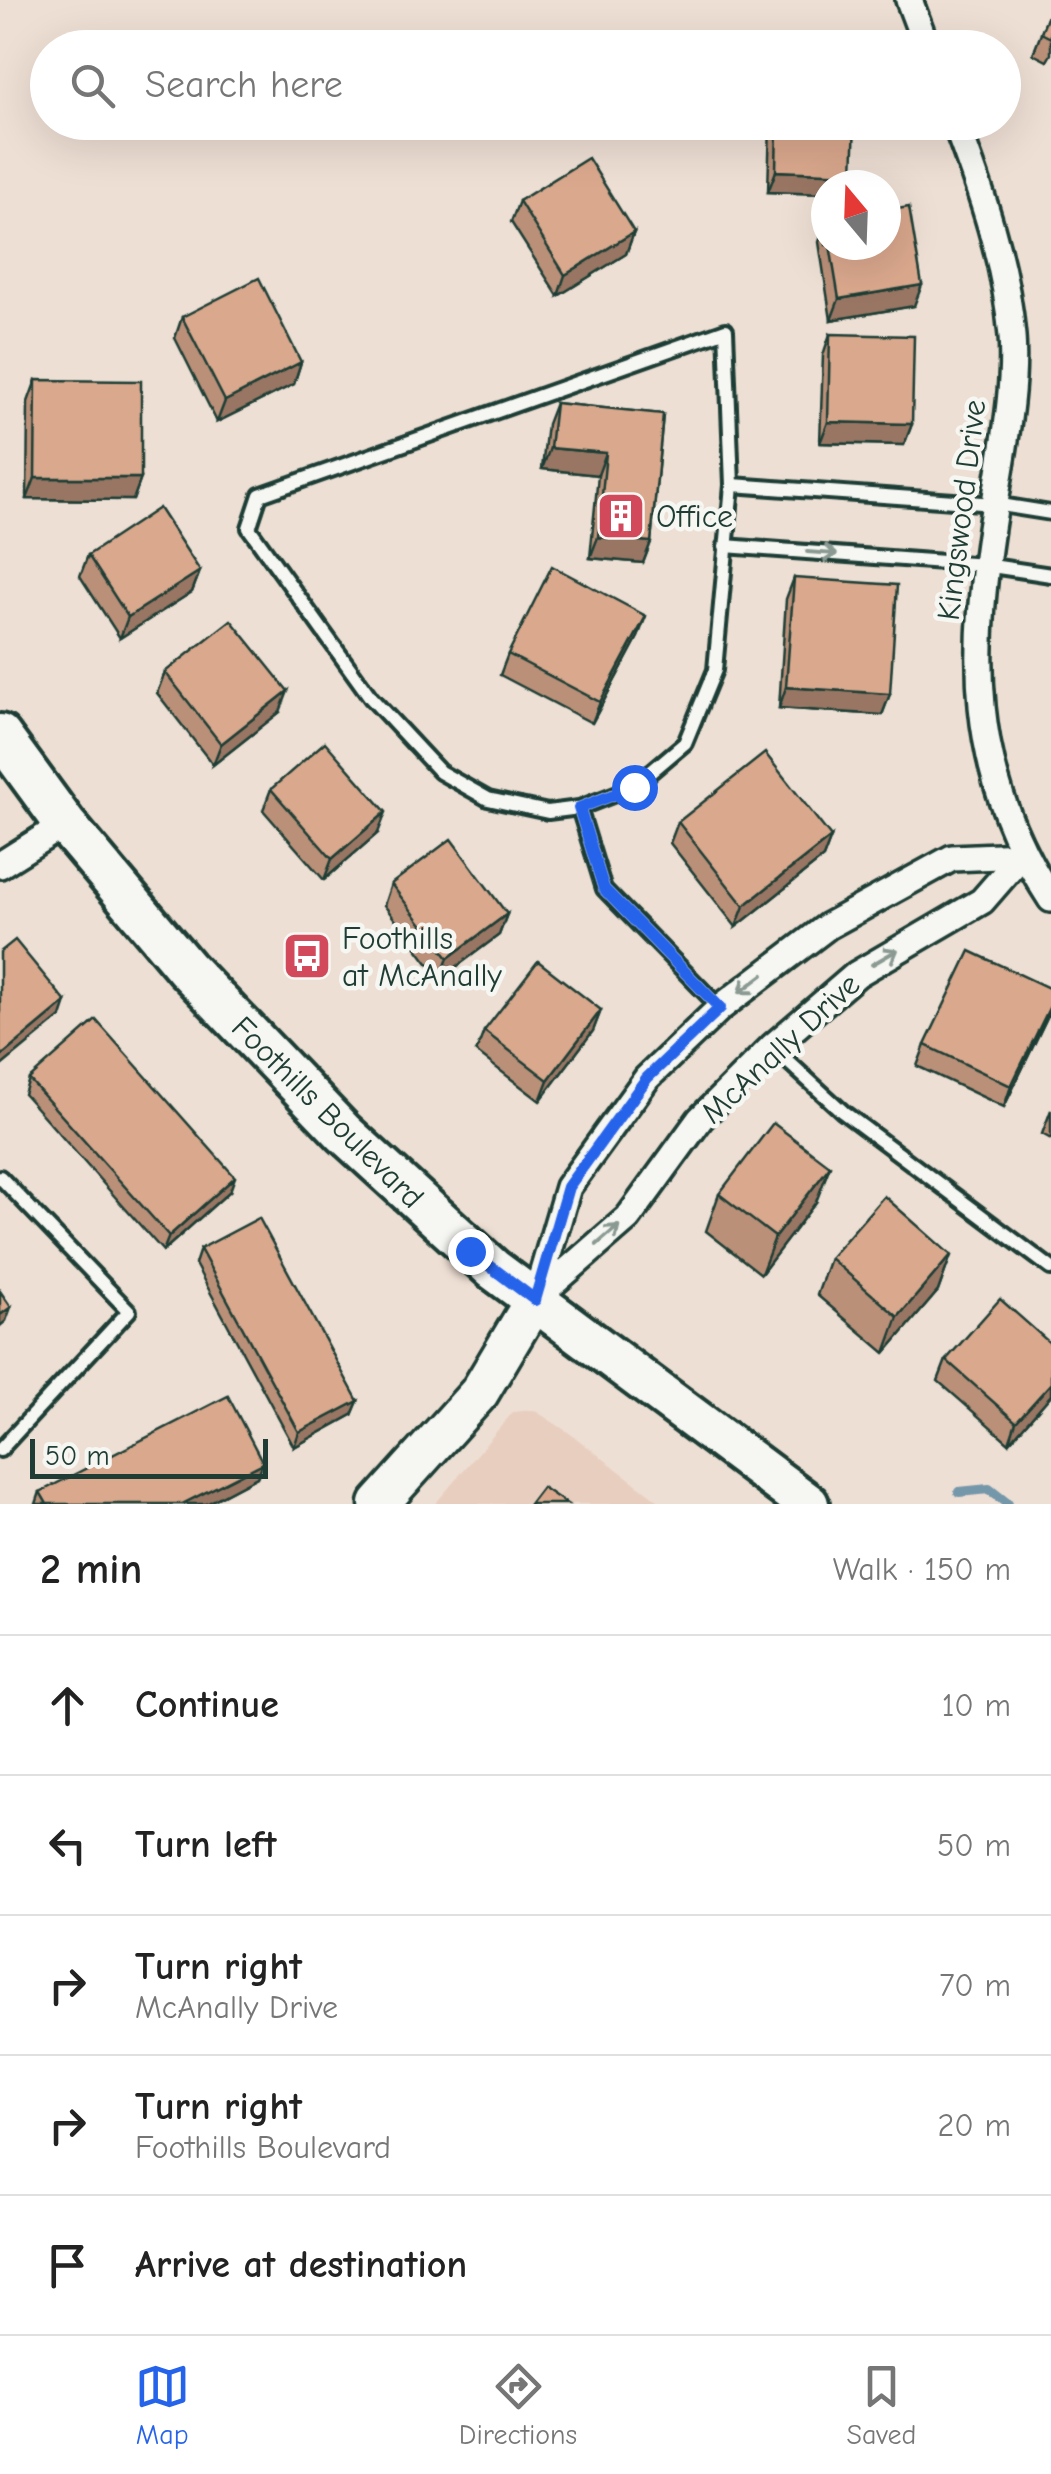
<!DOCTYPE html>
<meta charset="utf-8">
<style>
:root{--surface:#fff;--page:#f2f2f2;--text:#222;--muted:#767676;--line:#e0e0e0;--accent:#2563eb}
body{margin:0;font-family:"Comic Neue",sans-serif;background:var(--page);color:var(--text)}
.compass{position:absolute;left:811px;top:170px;width:90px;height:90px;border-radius:50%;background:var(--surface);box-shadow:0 10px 40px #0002;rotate:341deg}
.scale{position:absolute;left:30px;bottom:25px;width:238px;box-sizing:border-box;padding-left:10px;border:5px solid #1f3d34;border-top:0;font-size:28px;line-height:35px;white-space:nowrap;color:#1f3d34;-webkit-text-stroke:8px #f6f6f2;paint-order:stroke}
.stop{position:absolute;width:30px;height:30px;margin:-22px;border:8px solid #2563eb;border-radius:50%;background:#fff}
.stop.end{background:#2563eb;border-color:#fff;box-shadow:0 2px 10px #0008}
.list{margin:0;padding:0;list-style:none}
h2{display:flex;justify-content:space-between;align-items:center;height:130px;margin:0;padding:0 40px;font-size:42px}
h2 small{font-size:32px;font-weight:400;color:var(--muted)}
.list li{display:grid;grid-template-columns:65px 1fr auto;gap:30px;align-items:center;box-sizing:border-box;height:140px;padding:0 40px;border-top:2px solid var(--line)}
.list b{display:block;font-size:38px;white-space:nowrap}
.list p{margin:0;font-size:32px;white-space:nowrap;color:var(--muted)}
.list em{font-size:32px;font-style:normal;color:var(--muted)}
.icon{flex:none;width:55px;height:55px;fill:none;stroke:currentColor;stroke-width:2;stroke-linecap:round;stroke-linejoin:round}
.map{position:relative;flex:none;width:1051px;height:1504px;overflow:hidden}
.search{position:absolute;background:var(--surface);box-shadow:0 10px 40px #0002;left:30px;right:30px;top:30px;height:110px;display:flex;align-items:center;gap:25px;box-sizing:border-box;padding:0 35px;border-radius:55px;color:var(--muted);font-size:38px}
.sheet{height:830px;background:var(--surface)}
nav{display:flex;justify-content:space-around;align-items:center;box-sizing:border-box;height:140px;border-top:2px solid var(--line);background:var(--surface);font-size:28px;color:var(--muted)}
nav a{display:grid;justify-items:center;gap:5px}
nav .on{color:var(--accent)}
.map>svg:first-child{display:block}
</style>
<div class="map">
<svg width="1051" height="1504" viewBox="0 0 1051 1504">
<rect width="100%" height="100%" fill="#eedfd4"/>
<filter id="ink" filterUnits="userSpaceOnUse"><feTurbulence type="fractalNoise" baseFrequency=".01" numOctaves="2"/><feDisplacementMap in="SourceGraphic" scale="20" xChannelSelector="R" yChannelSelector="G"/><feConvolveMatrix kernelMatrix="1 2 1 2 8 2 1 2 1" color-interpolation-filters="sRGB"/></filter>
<g filter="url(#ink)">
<polygon fill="#e8cebf" points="534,1410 568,1432 663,1504 435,1504 513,1412"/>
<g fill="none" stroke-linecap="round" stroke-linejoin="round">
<polyline stroke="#7597aa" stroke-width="10" points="959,1492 989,1489 1008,1504"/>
<g stroke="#1f3d34" stroke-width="20">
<g id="lane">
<polygon points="726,330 732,485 715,670 685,743 633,787 579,808 548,812 488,799 440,772 371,698 249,528 260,495"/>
<polyline points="732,485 995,504 1051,513"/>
<polyline points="725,546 985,565 1051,575"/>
<polyline points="579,808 604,889 720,1008"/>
<polyline points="772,1047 843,1112 1051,1268"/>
<polyline points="0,1177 129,1311 0,1450"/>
</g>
</g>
<g stroke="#1f3d34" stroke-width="32">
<g id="street">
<polyline points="909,0 927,48"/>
<path d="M955,122C981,190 1006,263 1012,336C1016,389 1003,450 995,503C971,649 966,770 1051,899"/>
<polyline points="0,865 65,824"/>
<polyline points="535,1299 568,1187 647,1078 720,1008 828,926 952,858 1022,855"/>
<polyline points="535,1299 628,1218 700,1119 772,1047 857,974 982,901 1022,855"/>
</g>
</g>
<g stroke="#1f3d34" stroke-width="45">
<polyline id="secondary" points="379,1504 479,1393 535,1299"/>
</g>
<g stroke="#1f3d34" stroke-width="48">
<polyline id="primary" points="0,735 65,824 186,968 344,1133 493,1269 808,1504"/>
</g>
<use href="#lane" stroke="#f6f6f2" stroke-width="12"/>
<use href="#street" stroke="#f6f6f2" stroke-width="25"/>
<use href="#secondary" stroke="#f6f6f2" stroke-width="38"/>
<use href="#primary" stroke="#f6f6f2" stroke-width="40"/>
</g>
<g fill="#bb9079" stroke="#1f3d34" stroke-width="2.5">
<polygon points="1051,8 1051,54 1047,61 1033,54"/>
<polygon points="770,122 855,122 826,185 826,194 768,192"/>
<polygon points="519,201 634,232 626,254 558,296 511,222"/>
<polygon points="826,221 826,245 886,245 914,306 831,320 819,242"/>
<polygon points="182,317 301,362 294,384 217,422 175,338"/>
<polygon points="830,334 912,424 904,445 820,443 823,355"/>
<polygon points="36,380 141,478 133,500 27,499 28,402"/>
<polygon points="555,403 663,414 651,542 643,563 590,558 598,475 542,469 547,424"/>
<polygon points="88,555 200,571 192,592 120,638 80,576"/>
<polygon points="794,578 890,694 882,715 779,708 786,599"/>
<polygon points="638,637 592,723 500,675 508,654"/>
<polygon points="165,672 280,712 213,765 157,693"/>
<polygon points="271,789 378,833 324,880 263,810"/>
<polygon points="678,822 831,837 823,858 736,927 670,843"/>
<polygon points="391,884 507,914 499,935 440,979 384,905"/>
<polygon points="601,1010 593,1031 540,1101 476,1052 484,1031"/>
<polygon points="1049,1013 1004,1107 917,1066 925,1045"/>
<polygon points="29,1079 230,1191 163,1251 24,1094"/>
<polygon points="1051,1110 1051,1139 1042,1134"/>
<polygon points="719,1194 816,1202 761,1274 706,1231"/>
<polygon points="200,1249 358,1401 352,1415 294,1447 195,1264"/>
<polygon points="951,1255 938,1291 885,1353 817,1295 830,1258"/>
<polygon points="1051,1344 1051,1395 1009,1443 938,1381 946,1360"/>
<polygon points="263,1463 257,1477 206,1504 36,1504 40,1492"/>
</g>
<g fill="#997663" stroke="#1f3d34" stroke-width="2.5">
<polygon points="776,171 853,174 849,185 826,185 826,194 768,192"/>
<polygon points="634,232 626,254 558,296 565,275"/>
<polygon points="922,285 914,306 831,320 839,299"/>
<polygon points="301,362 294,384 217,422 225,401"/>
<polygon points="828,422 912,424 904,445 820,443"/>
<polygon points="550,448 606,453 598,475 542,469"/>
<polygon points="35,478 141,478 133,500 27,499"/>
<polygon points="598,537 651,542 643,563 590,558"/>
<polygon points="200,571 192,592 120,638 128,617"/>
<polygon points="646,616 638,637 592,723 600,702"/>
<polygon points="786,687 890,694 882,715 779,708"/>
<polygon points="288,691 280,712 213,765 221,744"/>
<polygon points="386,812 378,833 324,880 332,859"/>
<polygon points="831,837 823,858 736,927 744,906"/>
<polygon points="507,914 499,935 440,979 448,958"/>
<polygon points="66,1002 61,1017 0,1067 0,1057"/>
<polygon points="1051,1004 1049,1013 1004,1107 1011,1086"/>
<polygon points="601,1010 593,1031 540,1101 548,1080"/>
<polygon points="830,1166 816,1202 761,1274 775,1237"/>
<polygon points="235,1177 230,1191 163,1251 169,1236"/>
<polygon points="951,1255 938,1291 885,1353 898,1317"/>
<polygon points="11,1307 6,1321 0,1326 0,1315"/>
<polygon points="1051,1383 1051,1395 1009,1443 1016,1422"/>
<polygon points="358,1401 352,1415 294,1447 299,1432"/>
<polygon points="263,1463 257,1477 206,1504 182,1504"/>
</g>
<g fill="#daa88d" stroke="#1f3d34" stroke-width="2.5">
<polygon points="1051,8 1051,38 1041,33"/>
<polygon points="777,122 855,122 853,174 776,171"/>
<polygon points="588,158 634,232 565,275 519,201"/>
<polygon points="909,207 922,285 839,299 830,245 886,245 886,211"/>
<polygon points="259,278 301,362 225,401 182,317"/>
<polygon points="830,334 914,336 912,424 828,422"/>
<polygon points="36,380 141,381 141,478 35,478"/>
<polygon points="555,403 663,414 651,542 598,537 606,453 550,448"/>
<polygon points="159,508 200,571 128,617 88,555"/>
<polygon points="552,566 646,616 600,702 508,654"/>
<polygon points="794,578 897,585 890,694 786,687"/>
<polygon points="231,620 288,691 221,744 165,672"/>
<polygon points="325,742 386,812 332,859 271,789"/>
<polygon points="765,753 831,837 744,906 678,822"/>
<polygon points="451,839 507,914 448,958 391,884"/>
<polygon points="15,940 66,1002 0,1057 0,952"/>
<polygon points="970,951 1051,989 1051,1004 1011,1086 925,1045"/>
<polygon points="538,961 601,1010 548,1080 484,1031"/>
<polygon points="96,1020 235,1177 169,1236 29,1079"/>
<polygon points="773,1123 830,1166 775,1237 719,1194"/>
<polygon points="884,1196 951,1255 898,1317 830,1258"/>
<polygon points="259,1218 358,1401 299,1432 200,1249"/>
<polygon points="0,1291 11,1307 0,1315"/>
<polygon points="1000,1299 1051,1344 1051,1383 1016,1422 946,1360"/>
<polygon points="228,1396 263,1463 182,1504 47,1504 40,1492"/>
<polygon points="542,1487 567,1504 529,1504"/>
</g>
<defs><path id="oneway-shaft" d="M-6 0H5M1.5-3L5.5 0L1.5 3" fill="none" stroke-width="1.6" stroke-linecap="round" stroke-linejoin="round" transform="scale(2.5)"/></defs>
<g stroke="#8a9a93">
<use href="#oneway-shaft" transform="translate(822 553) rotate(4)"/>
<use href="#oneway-shaft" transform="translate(885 957) rotate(-30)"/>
<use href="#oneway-shaft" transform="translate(751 984) rotate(143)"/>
<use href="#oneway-shaft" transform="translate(608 1235) rotate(-41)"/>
</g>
</g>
<g fill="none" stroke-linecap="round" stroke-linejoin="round" filter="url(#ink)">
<polyline stroke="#2563eb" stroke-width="12" points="470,1251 535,1300 568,1187 647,1078 720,1008 604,889 579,808 634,787"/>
</g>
<defs>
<g id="building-square" transform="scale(2.5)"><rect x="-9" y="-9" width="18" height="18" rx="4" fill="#d1495b" stroke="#f6f6f2"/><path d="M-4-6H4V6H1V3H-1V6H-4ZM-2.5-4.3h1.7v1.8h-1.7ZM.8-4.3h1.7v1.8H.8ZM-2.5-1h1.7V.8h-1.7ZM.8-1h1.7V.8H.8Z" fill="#fff"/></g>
<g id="bus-square" transform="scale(2.5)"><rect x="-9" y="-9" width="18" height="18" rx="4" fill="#d1495b" stroke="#f6f6f2"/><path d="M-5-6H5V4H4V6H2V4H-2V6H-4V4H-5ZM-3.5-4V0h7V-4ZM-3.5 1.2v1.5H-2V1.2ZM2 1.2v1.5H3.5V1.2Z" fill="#fff"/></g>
</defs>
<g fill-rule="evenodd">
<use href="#building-square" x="621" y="516"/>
<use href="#bus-square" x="307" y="956"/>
</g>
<g text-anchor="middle" stroke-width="9" stroke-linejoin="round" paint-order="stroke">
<g font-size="32" fill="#1f3d34" stroke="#f6f6f2">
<text transform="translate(961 510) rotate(-83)" y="11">Kingswood Drive</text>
<text transform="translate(780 1048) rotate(-43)" y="11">McAnally Drive</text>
<text transform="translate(328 1112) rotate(45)" y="11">Foothills Boulevard</text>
</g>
<g font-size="32" fill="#1f3d34" stroke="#f6f6f2" text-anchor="start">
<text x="656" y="527">Office</text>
<text x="342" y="949">Foothills<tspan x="342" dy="37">at McAnally</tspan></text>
</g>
</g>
</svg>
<svg class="compass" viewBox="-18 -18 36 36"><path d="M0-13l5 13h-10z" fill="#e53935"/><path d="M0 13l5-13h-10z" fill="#767676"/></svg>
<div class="scale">50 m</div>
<div class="stop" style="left:634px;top:787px"></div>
<div class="stop end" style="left:470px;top:1251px"></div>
<div class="search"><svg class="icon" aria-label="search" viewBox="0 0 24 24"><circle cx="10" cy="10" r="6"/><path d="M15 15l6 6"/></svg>Search here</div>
</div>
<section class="sheet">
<h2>2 min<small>Walk · 150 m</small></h2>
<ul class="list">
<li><svg class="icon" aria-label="ahead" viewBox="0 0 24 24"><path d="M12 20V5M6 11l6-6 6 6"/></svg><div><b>Continue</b></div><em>10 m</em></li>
<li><svg class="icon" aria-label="left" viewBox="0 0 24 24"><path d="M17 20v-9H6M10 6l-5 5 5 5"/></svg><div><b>Turn left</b></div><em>50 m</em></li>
<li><svg class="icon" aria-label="right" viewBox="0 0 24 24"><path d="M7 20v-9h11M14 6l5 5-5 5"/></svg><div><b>Turn right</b><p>McAnally Drive</p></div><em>70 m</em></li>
<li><svg class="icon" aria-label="right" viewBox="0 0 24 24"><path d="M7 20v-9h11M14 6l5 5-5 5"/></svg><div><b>Turn right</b><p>Foothills Boulevard</p></div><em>20 m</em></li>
<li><svg class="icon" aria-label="arrive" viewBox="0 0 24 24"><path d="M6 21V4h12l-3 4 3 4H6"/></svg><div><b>Arrive at destination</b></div></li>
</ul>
</section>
<nav>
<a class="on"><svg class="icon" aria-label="map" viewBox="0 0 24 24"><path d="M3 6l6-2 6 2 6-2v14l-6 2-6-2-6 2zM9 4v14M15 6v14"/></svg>Map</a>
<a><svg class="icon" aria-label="directions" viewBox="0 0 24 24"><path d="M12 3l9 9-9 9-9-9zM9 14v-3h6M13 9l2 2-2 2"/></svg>Directions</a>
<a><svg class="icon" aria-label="saved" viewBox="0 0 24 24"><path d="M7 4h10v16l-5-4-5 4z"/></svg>Saved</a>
</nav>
